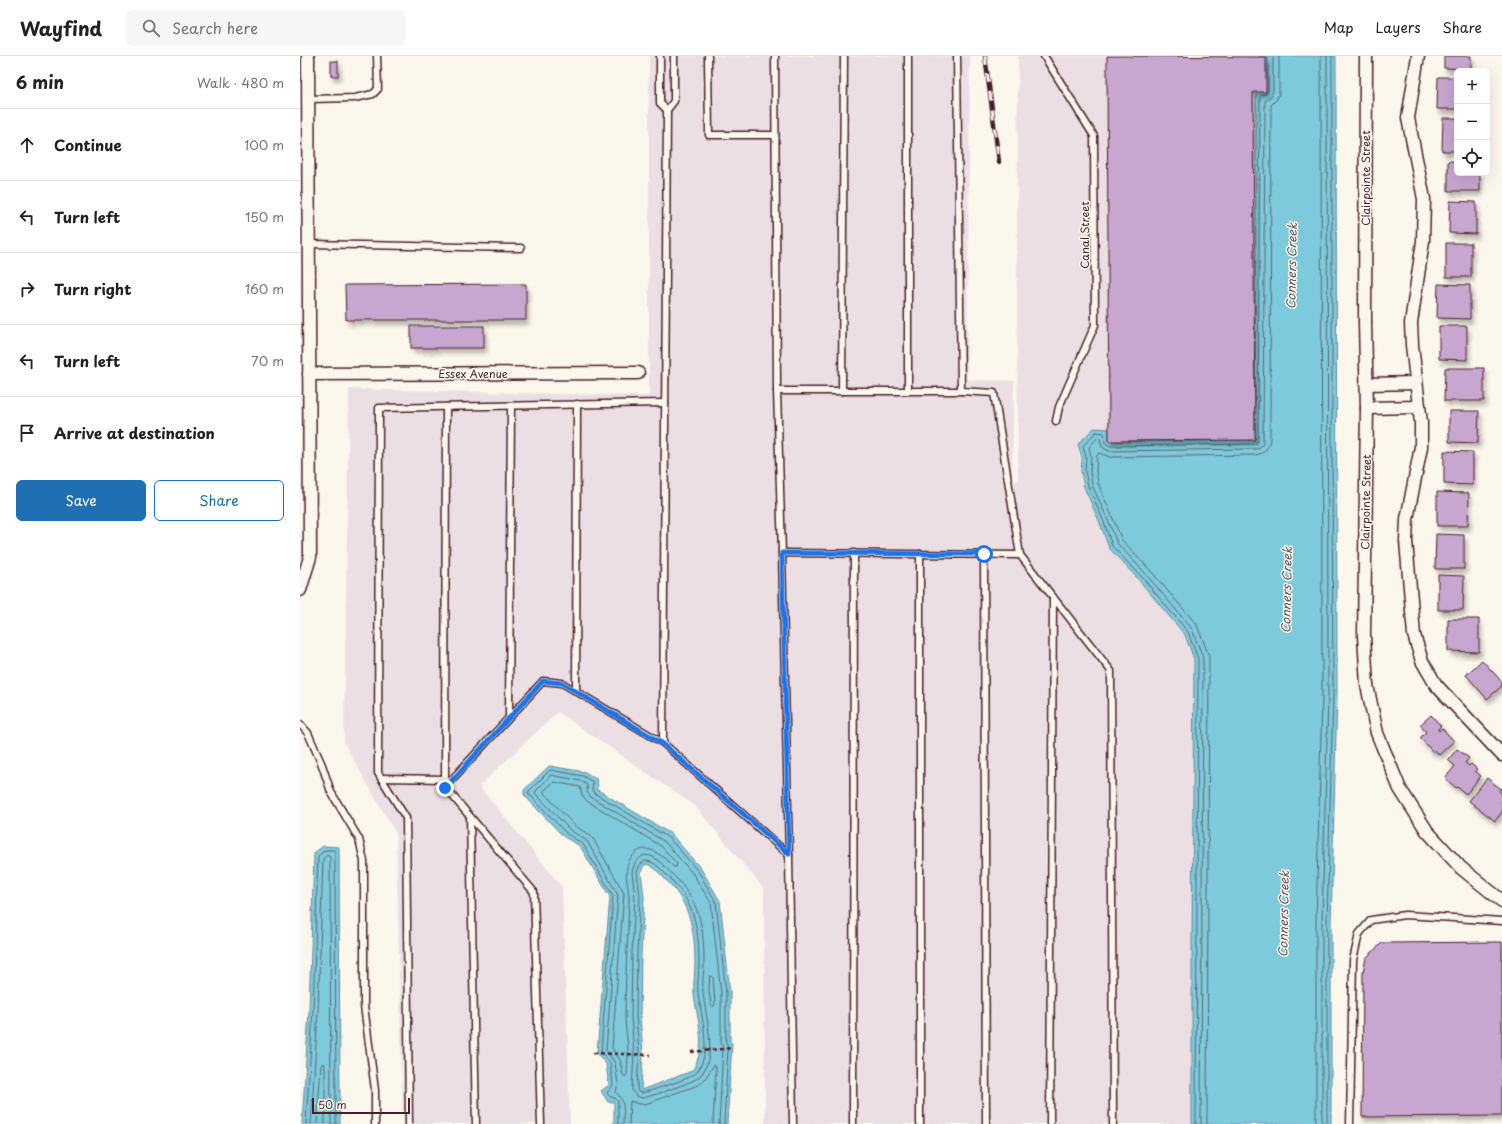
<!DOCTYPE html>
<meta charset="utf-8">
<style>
:root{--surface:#fff;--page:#f6f6f6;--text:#202124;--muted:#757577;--line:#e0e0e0;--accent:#1f6fb2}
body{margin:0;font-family:"Playpen Sans",sans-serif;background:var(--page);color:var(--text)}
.controls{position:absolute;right:12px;top:12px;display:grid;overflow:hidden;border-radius:6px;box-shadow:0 4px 16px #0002}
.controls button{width:36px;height:36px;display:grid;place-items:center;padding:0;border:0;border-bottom:1px solid var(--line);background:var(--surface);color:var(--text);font:20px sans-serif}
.scale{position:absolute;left:12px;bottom:10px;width:98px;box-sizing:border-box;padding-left:4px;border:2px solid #4a1f2b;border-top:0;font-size:11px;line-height:14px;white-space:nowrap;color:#4a1f2b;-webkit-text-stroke:3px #fbf7ec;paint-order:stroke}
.stop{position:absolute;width:12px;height:12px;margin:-9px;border:3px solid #1a73e8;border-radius:50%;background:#fff}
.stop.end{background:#1a73e8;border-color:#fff;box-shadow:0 1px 4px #0008}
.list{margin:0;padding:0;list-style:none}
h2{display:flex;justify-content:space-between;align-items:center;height:52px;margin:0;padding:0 16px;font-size:17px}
h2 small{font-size:13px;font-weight:400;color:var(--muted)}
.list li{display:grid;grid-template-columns:26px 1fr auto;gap:12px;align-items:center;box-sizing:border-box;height:72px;padding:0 16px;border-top:1px solid var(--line)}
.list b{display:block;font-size:15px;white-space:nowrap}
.list em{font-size:13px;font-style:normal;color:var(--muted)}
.actions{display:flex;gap:8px;padding:12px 16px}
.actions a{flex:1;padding:9px 0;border:1px solid var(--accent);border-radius:6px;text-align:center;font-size:14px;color:var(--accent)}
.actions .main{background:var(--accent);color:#fff}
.icon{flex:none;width:22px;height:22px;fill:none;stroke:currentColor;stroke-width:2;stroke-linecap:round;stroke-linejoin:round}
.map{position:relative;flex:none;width:1202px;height:1068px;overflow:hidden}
header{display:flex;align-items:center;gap:24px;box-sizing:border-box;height:56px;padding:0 20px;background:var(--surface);border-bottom:1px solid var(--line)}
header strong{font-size:19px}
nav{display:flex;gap:22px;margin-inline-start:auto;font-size:14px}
.search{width:280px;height:36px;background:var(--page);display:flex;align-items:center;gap:10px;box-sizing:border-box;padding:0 14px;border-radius:6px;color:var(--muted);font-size:15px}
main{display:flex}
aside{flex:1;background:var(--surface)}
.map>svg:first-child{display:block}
</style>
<header>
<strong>Wayfind</strong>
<div class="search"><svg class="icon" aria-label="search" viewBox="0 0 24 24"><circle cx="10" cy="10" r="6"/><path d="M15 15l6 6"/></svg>Search here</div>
<nav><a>Map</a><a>Layers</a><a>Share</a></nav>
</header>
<main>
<aside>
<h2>6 min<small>Walk · 480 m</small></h2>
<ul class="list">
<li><svg class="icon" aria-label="ahead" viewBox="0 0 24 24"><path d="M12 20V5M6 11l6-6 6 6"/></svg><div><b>Continue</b></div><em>100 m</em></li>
<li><svg class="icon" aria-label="left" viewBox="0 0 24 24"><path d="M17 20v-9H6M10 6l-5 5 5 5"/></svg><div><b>Turn left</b></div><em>150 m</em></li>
<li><svg class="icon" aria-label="right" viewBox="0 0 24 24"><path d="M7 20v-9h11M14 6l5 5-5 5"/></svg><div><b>Turn right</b></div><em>160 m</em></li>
<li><svg class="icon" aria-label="left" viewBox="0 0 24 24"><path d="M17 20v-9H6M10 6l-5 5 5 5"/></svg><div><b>Turn left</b></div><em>70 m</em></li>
<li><svg class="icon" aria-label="arrive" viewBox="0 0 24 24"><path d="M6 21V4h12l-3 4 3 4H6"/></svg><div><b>Arrive at destination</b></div></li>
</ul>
<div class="actions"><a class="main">Save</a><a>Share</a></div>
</aside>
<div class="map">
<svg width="1202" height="1068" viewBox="0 0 1202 1068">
<defs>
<filter id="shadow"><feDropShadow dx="2.5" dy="4.5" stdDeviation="2" flood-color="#0004"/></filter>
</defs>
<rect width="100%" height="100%" fill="#fbf7ec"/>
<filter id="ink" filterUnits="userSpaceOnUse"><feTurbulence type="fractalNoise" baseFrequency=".025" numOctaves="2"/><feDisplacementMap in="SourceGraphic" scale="8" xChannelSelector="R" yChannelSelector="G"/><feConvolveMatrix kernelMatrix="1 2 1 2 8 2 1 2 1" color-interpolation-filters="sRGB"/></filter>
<g filter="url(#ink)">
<polygon fill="#ebdfe4" points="349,0 670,0 667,324 714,325 712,424 718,425 717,219 718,0 959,0 956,36 955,384 809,386 794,372 778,388 784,431 800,467 809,492 838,523 885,579 894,603 892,883 892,1068 465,1068 464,833 395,750 258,656 179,730 262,831 270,1068 103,1068 96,778 44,687 49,333 349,340"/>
<g fill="#7dcadc" stroke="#698695" fill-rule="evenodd">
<polygon points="959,0 1036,0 1037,640 1031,866 1031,1068 892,1068 892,883 894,603 885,579 838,523 809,492 800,467 784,431 781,415 782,402 778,388 794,372 809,373 809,386 955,384 956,35"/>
<path d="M249,710L285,716L296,723L298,729L296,733L371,778L401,813L420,845L430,937V986L432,987L427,1068H314V1046H308L301,1035L309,1029L306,1008L297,997L310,841L280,790L264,781L224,739V734ZM346,808C354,810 360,818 365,823C390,847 395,874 395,907C395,917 393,928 394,938C397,965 408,990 392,1015L341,1034L343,997L340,960L341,898L344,841L341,816L343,811Z"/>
<polygon points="23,790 39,791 40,1068 2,1068 9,955 14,797"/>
</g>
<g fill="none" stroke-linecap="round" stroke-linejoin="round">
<g stroke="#5e6372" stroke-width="1">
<path d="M254,726L280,731L282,739L287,745L361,790L377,808L376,811H374C362,800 345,782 331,802C322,814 329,830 329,843C328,882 325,920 325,959C325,972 328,985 328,998C328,1005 327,1012 327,1019L325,1021L323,1019L320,1004L312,992L324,837L292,781L274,769L244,737V735Z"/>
<path d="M342,800C352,797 359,805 365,811C397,841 404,862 404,906C404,916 402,926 403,936C405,960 419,1001 399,1021C394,1026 350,1041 342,1042L336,1040L332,1034L334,997L331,960L332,897L335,841L332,816L335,807Z"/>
<path d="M345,805C354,804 360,813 367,819C394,845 399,871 399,907C399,917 397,927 398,937C401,960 413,998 396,1017C392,1022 350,1035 342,1037L338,1036L337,1032L339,997L336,960L337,898L340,841L337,816L340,809Z"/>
<polygon points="410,920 413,921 415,949 413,951 411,949 409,935"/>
<polyline points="6,1068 13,955 18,800 25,794 34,794 35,796 36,1068"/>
<polyline points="11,1068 18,955 23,803 27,799 30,801 31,1068"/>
<polyline points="17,1068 21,1009 23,1007 25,1009 25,1068"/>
<polyline points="318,1068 318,1045 315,1042 310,1041 307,1037 313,1029 310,1007 301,995 313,840 283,788 267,778 228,737 229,735 250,714 283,720 293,726 292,734 294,737 369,782 398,815 416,846 426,937 426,986 428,991 424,1068"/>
<path d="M323,1068C323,1055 326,1045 316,1036L318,1028L315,1007L306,994L318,839L287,785L270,774L235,737L236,735L251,719L281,725L287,729V736L291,741L365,786L393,818L411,847L421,937V986L423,992L419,1068"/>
<polyline points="329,1068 330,1045 339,1048 345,1048 398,1029 404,1024 414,1009 416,1011 413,1068"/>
<polyline points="896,1068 898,603 888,576 841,520 812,490 804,466 788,430 785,415 786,401 783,390 796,376 804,377 805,387 810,390 954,388 958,385 960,41 961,39 966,38 968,35 968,4 967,0"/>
<polyline points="901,1068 903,602 892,573 845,517 817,487 808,464 792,429 790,415 791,400 789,391 798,381 800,382 802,391 809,395 955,393 959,392 963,388 965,45 971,40 973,36 973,0"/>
<path d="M907,1068L909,600L897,569L849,513L822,484L798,427L796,415L797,399L799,397L810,401L955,399C964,398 969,392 970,383L971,49L977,43L979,37V0"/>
<polyline points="1016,1068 1016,866 1022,640 1021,0"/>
<polyline points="1022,1068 1022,866 1028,640 1027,0"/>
<polyline points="1027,1068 1027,866 1033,640 1032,380 1032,0"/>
</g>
</g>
<g fill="#c7a6d0" stroke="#4a1f2b" filter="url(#shadow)">
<polygon points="807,0 966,1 966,36 953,36 955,384 809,385"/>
<polygon points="1144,0 1171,0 1171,13 1144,12"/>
<rect x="31" y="5" width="7" height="15"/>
<polygon points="1138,21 1157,21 1157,53 1137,53"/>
<polygon points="1143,62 1157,62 1157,95 1142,95"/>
<polygon points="1148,105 1157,105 1157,117 1180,117 1180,135 1148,135"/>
<polygon points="1150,145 1176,146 1176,178 1149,177"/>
<rect x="1146" y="187" width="25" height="34"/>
<polygon points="226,228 226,264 46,264 45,229"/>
<polygon points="1138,228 1170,229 1170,263 1137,262"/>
<rect x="111" y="270" width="73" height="22"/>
<polygon points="1139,270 1167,270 1167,304 1139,303"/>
<polygon points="1145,312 1184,312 1184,345 1144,345"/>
<polygon points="1149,355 1179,355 1178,387 1149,386"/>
<polygon points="1144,395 1173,396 1173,429 1144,428"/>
<polygon points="1137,436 1169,437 1168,470 1137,470"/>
<polygon points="1136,478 1164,479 1164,513 1135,513"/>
<polygon points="1138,519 1164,520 1163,554 1138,554"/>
<polygon points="1148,563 1179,563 1179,596 1148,595"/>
<polygon points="1182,604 1202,626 1202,630 1187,643 1166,619"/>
<polygon points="1131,659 1141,670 1138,673 1139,675 1142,672 1154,685 1139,699 1135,694 1133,696 1120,682 1126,676 1120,669"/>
<polygon points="1157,693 1169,702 1165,707 1169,710 1171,708 1177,713 1175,715 1181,720 1166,738 1157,731 1156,732 1145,722 1155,710 1148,704"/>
<polygon points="1187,722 1201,733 1199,735 1202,738 1202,756 1195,765 1169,745"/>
<polygon points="1202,886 1202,1060 1062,1061 1063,916 1066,902 1082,887"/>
</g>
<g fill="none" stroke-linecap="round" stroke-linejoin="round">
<g stroke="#4a1f2b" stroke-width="9">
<g id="lane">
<polyline points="360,0 360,47 367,54 374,45 374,0"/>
<polyline points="408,0 409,79 475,79"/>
<polyline points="475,0 477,335 661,335"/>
<polyline points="657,0 661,335 694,337 720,499 811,615 813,1068"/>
<polyline points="744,0 794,80 795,269 759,351 756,365"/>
<polyline points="9,43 55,42 73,38 78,33 77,0"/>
<polyline points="367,54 363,687 489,799 493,1068"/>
<polyline points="9,188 221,192"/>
<polyline points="477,335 482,497"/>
<polyline points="542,335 544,0"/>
<polyline points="608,335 608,0"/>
<polyline points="620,498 620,1068"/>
<polyline points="684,499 686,1068"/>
<polyline points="276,635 277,348"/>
<polyline points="209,660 211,350"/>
<polyline points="0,668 8,677 22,709 31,736 59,783 64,805 64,950 75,1034 75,1068"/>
<polyline points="81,722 146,723"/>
<polyline points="145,731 146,351"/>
<polyline points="170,761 176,1068"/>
<polyline points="489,799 482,497 720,499"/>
<polyline points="109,1068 106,762 78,717 79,352 365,347"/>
<polyline points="241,1068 234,836 145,731 243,625 262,627 363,687"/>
<polyline points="553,1068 554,497"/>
<polyline points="750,1068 753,541"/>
<polyline points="1050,1068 1053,904 1059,878 1071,864 1105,859 1202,865"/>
</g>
</g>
<g stroke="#4a1f2b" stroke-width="15">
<g id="street">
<polyline points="1066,0 1065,267 1067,352 1064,580 1067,629 1077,677 1100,733 1127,775 1161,812 1202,845"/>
<polyline points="1118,0 1108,62 1124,143 1123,185 1111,267 1112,289 1121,367 1121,391 1107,463 1106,485 1114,579 1122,605 1136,629 1202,699"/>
<polyline points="9,318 338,317"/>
<polyline points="1066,328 1116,327"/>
<polyline points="1067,352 1118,351"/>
<polyline points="0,534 10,501 8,0"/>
</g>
</g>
<g stroke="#4a1f2b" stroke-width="2.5" stroke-dasharray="4 3" stroke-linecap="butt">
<polyline points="391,996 432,992"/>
<polyline points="293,997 350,999"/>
</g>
<use href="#lane" stroke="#fbf7ec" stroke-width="6"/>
<use href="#street" stroke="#fbf7ec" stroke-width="12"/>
<g stroke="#4a1f2b" stroke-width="4.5">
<polyline id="rail" points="685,0 699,106"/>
</g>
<use href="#rail" stroke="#fbf7ec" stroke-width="3" stroke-dasharray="9" stroke-linecap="butt"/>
</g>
</g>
<g fill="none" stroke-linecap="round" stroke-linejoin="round" filter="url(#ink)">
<polyline stroke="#1a73e8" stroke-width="5" points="145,732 243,625 262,627 363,688 489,798 482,497 684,498"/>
</g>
<g text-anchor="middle" stroke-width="3" stroke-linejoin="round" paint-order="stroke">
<g font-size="11" fill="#4a1f2b" stroke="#fbf7ec">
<text transform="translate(1066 122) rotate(-90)" y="4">Clairpointe Street</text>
<text transform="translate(785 179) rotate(-90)" y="4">Canal Street</text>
<text x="173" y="322">Essex Avenue</text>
<text transform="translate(1066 446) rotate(-89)" y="4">Clairpointe Street</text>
</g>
<g font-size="12" font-style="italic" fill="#595260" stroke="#fbf7ec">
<text transform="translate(992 210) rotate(-89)" y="4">Conners Creek</text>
<text transform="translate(987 534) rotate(-89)" y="4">Conners Creek</text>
<text transform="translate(984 858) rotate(-89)" y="4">Conners Creek</text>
</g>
</g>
</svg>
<div class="controls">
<button>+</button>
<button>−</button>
<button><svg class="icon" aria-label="locate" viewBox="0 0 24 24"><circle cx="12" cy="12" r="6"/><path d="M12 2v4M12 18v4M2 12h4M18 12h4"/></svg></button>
</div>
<div class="scale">50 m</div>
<div class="stop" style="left:684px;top:498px"></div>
<div class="stop end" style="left:145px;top:732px"></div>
</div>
</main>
